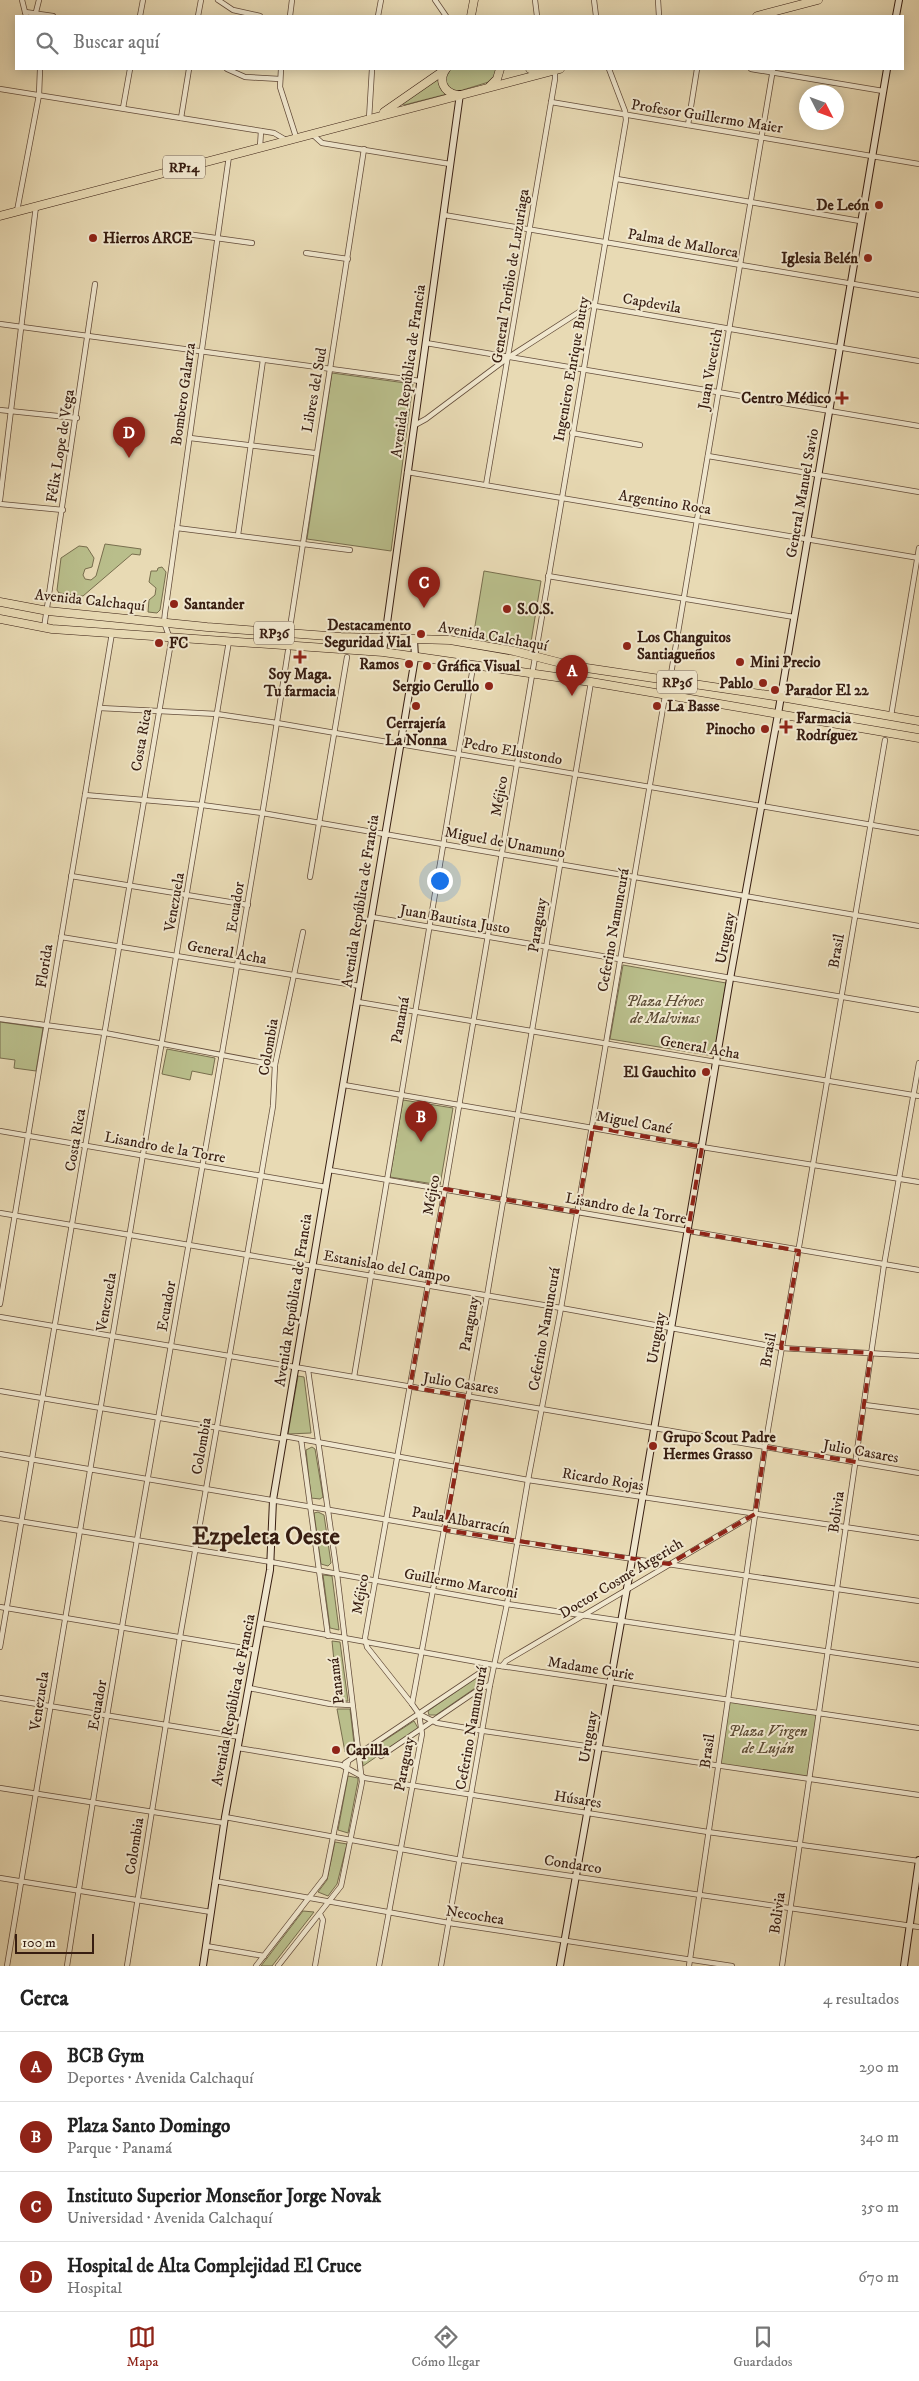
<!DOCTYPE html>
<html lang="es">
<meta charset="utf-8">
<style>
:root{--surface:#fff;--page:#f2f2f2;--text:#222;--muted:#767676;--line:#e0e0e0;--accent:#8f2418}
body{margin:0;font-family:"IM FELL DW Pica",serif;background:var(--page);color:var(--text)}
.compass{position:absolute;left:799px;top:85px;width:45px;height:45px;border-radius:50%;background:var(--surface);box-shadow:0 2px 12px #0003;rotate:132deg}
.scale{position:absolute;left:15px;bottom:12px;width:79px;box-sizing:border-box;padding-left:5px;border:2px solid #371d11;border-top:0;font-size:14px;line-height:18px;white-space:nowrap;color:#371d11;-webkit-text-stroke:4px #f0e7ce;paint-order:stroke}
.you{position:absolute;left:439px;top:880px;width:18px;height:18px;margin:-12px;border:4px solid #fff;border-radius:50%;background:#1a73e8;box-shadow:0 0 0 8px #1a73e833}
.badge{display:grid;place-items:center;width:32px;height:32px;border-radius:50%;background:var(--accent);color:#fff;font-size:16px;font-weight:700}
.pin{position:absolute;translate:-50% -41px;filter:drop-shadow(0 1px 2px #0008)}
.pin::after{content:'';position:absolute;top:26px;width:18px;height:15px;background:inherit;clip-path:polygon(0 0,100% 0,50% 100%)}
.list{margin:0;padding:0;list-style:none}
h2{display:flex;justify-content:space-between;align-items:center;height:65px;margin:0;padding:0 20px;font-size:21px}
h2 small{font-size:16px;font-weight:400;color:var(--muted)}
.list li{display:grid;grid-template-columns:32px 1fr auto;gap:15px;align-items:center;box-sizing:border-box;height:70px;padding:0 20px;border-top:1px solid var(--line)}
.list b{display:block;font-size:19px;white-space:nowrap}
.list p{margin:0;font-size:16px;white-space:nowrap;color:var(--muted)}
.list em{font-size:16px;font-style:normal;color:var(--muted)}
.icon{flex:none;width:28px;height:28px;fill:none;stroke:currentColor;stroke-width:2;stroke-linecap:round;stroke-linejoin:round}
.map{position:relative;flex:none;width:919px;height:1966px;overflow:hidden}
.search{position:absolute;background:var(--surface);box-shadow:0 2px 12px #0003;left:15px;right:15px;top:15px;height:55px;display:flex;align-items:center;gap:12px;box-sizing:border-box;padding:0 18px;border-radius:0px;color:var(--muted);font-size:19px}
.sheet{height:345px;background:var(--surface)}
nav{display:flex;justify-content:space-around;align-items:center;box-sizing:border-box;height:70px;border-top:1px solid var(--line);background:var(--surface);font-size:14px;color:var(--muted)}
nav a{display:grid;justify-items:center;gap:2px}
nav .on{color:var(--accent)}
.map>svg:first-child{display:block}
</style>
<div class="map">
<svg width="919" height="1966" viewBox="0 0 919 1966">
<rect width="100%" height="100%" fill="#e8dab4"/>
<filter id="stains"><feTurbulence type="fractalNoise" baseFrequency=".004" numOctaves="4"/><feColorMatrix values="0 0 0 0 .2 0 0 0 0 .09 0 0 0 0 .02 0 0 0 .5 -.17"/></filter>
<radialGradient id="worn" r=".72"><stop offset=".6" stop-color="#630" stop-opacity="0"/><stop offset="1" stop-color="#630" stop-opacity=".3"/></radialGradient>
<g fill="#b9be8b" stroke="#786e4e">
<polygon points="450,69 497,69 497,70 492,81 456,92 447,87 444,75"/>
<polygon points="440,75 447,94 404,105 403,102"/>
<polygon points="332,373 413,384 391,551 307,539"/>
<polygon points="105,544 141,549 140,555 132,554 83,596 59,593 57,590 61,558 79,546 87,547 94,558 92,567 85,569 83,575 85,579 91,580 96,576"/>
<polygon points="162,567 166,572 160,610 157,613 148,612 149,600 155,595 156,588 149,582 151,571 157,571 158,568"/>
<polygon points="484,571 541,581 530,648 473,638"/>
<polygon points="623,965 726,983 714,1056 610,1039"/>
<polygon points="0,1022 43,1028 36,1071 14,1068 15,1060 0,1058"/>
<polygon points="167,1049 215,1058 212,1075 192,1071 190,1080 162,1074"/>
<polygon points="403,1100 453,1108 440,1185 390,1177"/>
<polygon points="298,1376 304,1377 311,1433 288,1434"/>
<polygon points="312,1447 315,1449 323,1497 320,1499 311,1498 306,1450"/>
<polygon points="318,1512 324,1515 331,1563 328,1566 321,1564 314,1513"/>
<polygon points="323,1575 332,1576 339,1630 330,1628"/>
<polygon points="332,1641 340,1642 348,1701 338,1701"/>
<polygon points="485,1674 484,1682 436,1715 429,1715 428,1711 477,1677"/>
<polygon points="727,1700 819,1714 809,1780 718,1766"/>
<polygon points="337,1709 350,1709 355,1752 345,1752"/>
<polygon points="414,1721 418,1728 363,1766 362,1757 365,1753"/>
<polygon points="348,1776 358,1778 358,1781 348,1833 338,1830"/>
<polygon points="335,1842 347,1844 337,1884 328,1896 318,1892 327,1880"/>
<polygon points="303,1911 314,1912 272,1966 261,1966"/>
</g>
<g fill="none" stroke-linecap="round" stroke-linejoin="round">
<g stroke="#634c3a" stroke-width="6">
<g id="street">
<polyline points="22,0 26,16"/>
<polyline points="218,0 233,10 260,16"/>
<polyline points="435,0 446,16"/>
<polyline points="535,0 537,16"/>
<polyline points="594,0 596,16"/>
<polyline points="658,0 659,16"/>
<polyline points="25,12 53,16"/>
<polyline points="35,16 39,0"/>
<polyline points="140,16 143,0"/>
<polyline points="198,16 201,0"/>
<polyline points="290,16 292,0"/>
<polyline points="378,16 381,0"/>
<polyline points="227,69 245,77 280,79"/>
<polyline points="281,69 280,87 296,137"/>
<polyline points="751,69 883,91"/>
<polyline points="0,89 274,133 286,140"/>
<polyline points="551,102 919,164"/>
<polyline points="123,108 130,69"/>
<polyline points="181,118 189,69"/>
<polyline points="369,119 372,69"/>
<polyline points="688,125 697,69"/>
<polyline points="312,134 322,143 450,164"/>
<polyline points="260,147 261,131"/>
<polyline points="617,179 860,221"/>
<polyline points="17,211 39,95 40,69"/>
<polyline points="444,215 919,295"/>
<polyline points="187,234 252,243"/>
<polyline points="306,253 348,259"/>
<polyline points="0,324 420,381"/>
<polyline points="426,343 919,426"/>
<polyline points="0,410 77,418"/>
<polyline points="415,425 426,419 509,357 590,305 919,361"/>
<polyline points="572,433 640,445"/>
<polyline points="190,438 315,453"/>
<polyline points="708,456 919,492"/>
<polyline points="407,472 919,558"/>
<polyline points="486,485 555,79 555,70"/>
<polyline points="0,500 36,206"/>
<polyline points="0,504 63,510"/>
<polyline points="177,528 350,550"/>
<polyline points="238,535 263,360"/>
<polyline points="548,576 794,617"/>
<polyline points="44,628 95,284"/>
<polyline points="289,634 364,149"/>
<polyline points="671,674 773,69"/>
<polyline points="100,708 217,714 277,723 919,833"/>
<polyline points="891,716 919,548"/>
<polyline points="85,795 202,805 262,813 919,926"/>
<polyline points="71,876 248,905"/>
<polyline points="310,877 347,657"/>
<polyline points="372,917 919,1010"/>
<polyline points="61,937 360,986"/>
<polyline points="358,1002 919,1096"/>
<polyline points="0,1019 105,1033 275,1065"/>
<polyline points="344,1085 702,1147 919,1182"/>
<polyline points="0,1131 326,1187"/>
<polyline points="329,1170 919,1270"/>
<polyline points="0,1213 561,1308 781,1348 919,1356"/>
<polyline points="0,1304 112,633"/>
<polyline points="0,1317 919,1473"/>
<polyline points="354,1377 473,667"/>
<polyline points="0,1391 284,1439"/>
<polyline points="865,1405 919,1412"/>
<polyline points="284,1436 528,1480 919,1538"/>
<polyline points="301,1439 328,1636"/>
<polyline points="0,1454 518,1542 919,1601"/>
<polyline points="0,1518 271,1562 507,1604 919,1665"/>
<polyline points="0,1607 256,1650"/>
<polyline points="261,1623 494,1665 919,1728"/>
<polyline points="0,1647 171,642 164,622 165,613 229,156"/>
<polyline points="502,1666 506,1661 755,1514"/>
<polyline points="249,1688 330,1704 351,1705"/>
<polyline points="0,1698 240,1737"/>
<polyline points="412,1704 367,1647 365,1638 445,1189 626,120 625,111 609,69"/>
<polyline points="419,1714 437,1723 484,1731 919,1795"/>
<polyline points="238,1748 341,1765 365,1778 708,1832 919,1861"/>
<polyline points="381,1756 481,1688 490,1685"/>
<polyline points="345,1763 481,1672 487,1664"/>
<polyline points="0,1788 224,1823"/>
<polyline points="225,1817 461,1860 919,1927"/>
<polyline points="0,1878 211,1912"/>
<polyline points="215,1881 449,1923 732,1966"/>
<polyline points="206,1946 264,1956"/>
<polyline points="7,1966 229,641"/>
<path d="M67,1966C134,1526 221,1090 288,651"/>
<polyline points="127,1966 180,1637 261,1176 273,1106 275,1065 303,932"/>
<polyline points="256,1966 325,1877 348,1762"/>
<polyline points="278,1966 341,1886 362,1782 337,1574 308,1370"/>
<polyline points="315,1966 323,1920 320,1914"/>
<polyline points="379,1966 422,1734 419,1714 412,1704 487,1296 591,682"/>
<polyline points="441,1966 490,1685 507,1604 528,1480 561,1308 665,696"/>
<polyline points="689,1966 765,1447 885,740"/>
<polyline points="782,1966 884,1265 919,1063"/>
</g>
</g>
<g stroke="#371d11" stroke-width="8">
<g id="secondary">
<polyline points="896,16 899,0"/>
<polyline points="383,652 460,94"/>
<polyline points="203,1966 225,1817 270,1570 273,1500 415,658 414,639"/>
<polyline points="560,1966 632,1560 730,979 778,714 887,69"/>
<polyline points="904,1966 919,1860"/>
</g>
</g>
<g stroke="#371d11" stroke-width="9">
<g id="primary">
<polyline points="471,16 474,0"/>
<polyline points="757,16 818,0"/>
<path d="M446,69C438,80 443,92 457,95"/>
<polyline points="530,69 547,71"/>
<polyline points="490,86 497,79 500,69"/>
<polyline points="384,112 446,69"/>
<polyline points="0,216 560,69"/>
<polyline points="0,602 48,611 207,627 341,637 450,640 514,651 573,666 781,697 919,721"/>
<polyline points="0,619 52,629 383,652 591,682 919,738"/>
</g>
</g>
<use href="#street" stroke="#f0e7ce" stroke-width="4.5"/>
<use href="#secondary" stroke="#f0e7ce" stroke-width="6"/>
<use href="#primary" stroke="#e8dab4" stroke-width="8"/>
</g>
<path fill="none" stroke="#8f2418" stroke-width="4" stroke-dasharray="10 6" stroke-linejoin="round" d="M593,1127L702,1147L688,1231L799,1251L781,1348L871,1353L856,1462L765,1447L755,1514L669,1564L445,1530L469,1397L410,1387L445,1189L577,1212Z"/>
<g fill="#8f2418" stroke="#f0e7ce" stroke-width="2">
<circle cx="879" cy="205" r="5"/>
<circle cx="93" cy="238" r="5"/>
<circle cx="868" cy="258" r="5"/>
<path d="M839.5 390.5h5v5h5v5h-5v5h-5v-5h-5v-5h5z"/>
<circle cx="174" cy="604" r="5"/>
<circle cx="507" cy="609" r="5"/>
<circle cx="421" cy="634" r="5"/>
<circle cx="159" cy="643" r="5"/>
<circle cx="627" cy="646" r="5"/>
<path d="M297.5 649.5h5v5h5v5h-5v5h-5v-5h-5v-5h5z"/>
<circle cx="740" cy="662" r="5"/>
<circle cx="409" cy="664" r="5"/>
<circle cx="427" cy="666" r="5"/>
<circle cx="763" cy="683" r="5"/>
<circle cx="489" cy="686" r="5"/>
<circle cx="775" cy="690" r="5"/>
<circle cx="416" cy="706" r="5"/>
<circle cx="657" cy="706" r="5"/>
<path d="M783.5 719.5h5v5h5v5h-5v5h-5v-5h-5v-5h5z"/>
<circle cx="765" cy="729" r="5"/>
<circle cx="706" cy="1072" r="5"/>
<circle cx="653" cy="1446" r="5"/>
<circle cx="336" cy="1750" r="5"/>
</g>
<g text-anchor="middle" stroke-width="4" stroke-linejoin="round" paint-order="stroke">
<g fill="#f0e7ce" stroke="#6e5a4a" stroke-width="1">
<rect x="163" y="155.5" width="42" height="23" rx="4"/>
<rect x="254" y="621.5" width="40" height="23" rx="4"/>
<rect x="657" y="670.5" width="40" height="23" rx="4"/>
</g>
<g font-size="14" font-weight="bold" fill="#371d11">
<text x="184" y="172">RP14</text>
<text x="274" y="638">RP36</text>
<text x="677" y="687">RP36</text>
</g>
<g font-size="15" fill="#371d11" stroke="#f0e7ce">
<text transform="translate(707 116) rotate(9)" y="5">Profesor Guillermo Maier</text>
<text transform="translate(683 243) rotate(10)" y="5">Palma de Mallorca</text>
<text transform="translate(510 276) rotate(-81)" y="5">General Toribio de Luzuriaga</text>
<text transform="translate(652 303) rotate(10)" y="5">Capdevila</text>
<text transform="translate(571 369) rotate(-80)" y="5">Ingeniero Enrique Butty</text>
<text transform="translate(710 369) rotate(-80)" y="5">Juan Vucetich</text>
<text transform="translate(408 371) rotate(-82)" y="5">Avenida República de Francia</text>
<text transform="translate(314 390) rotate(-80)" y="5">Libres del Sud</text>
<text transform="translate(183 394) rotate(-82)" y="5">Bombero Galarza</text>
<text transform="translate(60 446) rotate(-81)" y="5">Félix Lope de Vega</text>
<text transform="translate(802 493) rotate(-80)" y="5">General Manuel Savio</text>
<text transform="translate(665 502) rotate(9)" y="5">Argentino Roca</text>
<text transform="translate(90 600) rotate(6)" y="5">Avenida Calchaquí</text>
<text transform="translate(493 636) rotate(10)" y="5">Avenida Calchaquí</text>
<text transform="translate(141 740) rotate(-80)" y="5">Costa Rica</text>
<text transform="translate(513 751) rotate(10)" y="5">Pedro Elustondo</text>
<text transform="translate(499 796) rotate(-80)" y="5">Méjico</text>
<text transform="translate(505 842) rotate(10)" y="5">Miguel de Unamuno</text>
<text transform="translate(360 901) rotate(-81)" y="5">Avenida República de Francia</text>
<text transform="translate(174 902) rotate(-80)" y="5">Venezuela</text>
<text transform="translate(235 907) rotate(-81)" y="5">Ecuador</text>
<text transform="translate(455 919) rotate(10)" y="5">Juan Bautista Justo</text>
<text transform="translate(537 925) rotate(-81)" y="5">Paraguay</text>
<text transform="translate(613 930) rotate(-80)" y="5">Ceferino Namuncurá</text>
<text transform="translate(725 938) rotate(-79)" y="5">Uruguay</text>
<text transform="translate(836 951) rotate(-80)" y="5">Brasil</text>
<text transform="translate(227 952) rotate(10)" y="5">General Acha</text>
<text transform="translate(44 966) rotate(-81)" y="5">Florida</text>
<text transform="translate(400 1020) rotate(-80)" y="5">Panamá</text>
<text transform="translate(268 1047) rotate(-80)" y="5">Colombia</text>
<text transform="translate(700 1047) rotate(10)" y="5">General Acha</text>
<text transform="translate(634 1122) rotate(10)" y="5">Miguel Cané</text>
<text transform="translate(75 1140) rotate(-80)" y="5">Costa Rica</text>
<text transform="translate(165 1147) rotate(10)" y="5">Lisandro de la Torre</text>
<text transform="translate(431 1195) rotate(-80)" y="5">Méjico</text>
<text transform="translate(626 1208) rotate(10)" y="5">Lisandro de la Torre</text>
<text transform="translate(387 1266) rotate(10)" y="5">Estanislao del Campo</text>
<text transform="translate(293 1300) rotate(-81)" y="5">Avenida República de Francia</text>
<text transform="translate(106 1302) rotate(-80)" y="5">Venezuela</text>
<text transform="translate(166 1306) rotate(-80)" y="5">Ecuador</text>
<text transform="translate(469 1324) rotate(-80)" y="5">Paraguay</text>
<text transform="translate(544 1329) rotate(-80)" y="5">Ceferino Namuncurá</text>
<text transform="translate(656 1338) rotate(-80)" y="5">Uruguay</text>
<text transform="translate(768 1350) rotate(-80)" y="5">Brasil</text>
<text transform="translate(461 1383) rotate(9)" y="5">Julio Casares</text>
<text transform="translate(201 1446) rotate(-80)" y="5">Colombia</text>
<text transform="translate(861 1451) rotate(10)" y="5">Julio Casares</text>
<text transform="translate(603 1479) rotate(9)" y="5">Ricardo Rojas</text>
<text transform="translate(836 1512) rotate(-82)" y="5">Bolivia</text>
<text transform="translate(461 1520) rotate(10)" y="5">Paula Albarracín</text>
<text transform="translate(621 1578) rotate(-31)" y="5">Doctor Cosme Argerich</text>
<text transform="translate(461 1583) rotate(10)" y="5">Guillermo Marconi</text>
<text transform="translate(360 1594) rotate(-80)" y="5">Méjico</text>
<text transform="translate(591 1668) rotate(9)" y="5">Madame Curie</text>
<text transform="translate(336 1681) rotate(-97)" y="5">Panamá</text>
<text transform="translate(233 1700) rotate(-79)" y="5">Avenida República de Francia</text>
<text transform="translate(39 1701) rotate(-81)" y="5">Venezuela</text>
<text transform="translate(97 1705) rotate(-80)" y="5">Ecuador</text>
<text transform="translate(471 1728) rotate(-80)" y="5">Ceferino Namuncurá</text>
<text transform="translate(588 1737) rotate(-80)" y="5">Uruguay</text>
<text transform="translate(707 1751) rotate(-82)" y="5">Brasil</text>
<text transform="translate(404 1764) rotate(-79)" y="5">Paraguay</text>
<text transform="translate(578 1799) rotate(9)" y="5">Húsares</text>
<text transform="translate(134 1846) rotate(-81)" y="5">Colombia</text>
<text transform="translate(573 1864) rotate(9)" y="5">Condarco</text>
<text transform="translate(777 1913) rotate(-82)" y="5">Bolivia</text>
<text transform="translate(475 1915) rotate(9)" y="5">Necochea</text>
</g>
<g font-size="15" font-weight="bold" fill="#371d11" stroke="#f0e7ce" text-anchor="start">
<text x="869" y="210" text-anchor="end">De León</text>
<text x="103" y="243">Hierros ARCE</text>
<text x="858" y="263" text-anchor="end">Iglesia Belén</text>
<text x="831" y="403" text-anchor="end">Centro Médico</text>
<text x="184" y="609">Santander</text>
<text x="517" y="614">S.O.S.</text>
<text x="411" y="630" text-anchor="end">Destacamento<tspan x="411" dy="17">Seguridad Vial</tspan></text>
<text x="637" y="642">Los Changuitos<tspan x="637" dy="17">Santiagueños</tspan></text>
<text x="169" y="648">FC</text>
<text x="750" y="667">Mini Precio</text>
<text x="399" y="669" text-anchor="end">Ramos</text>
<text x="437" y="671">Gráfica Visual</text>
<text x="300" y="679" text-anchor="middle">Soy Maga.<tspan x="300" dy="17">Tu farmacia</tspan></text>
<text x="753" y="688" text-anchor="end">Pablo</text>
<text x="479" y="691" text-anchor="end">Sergio Cerullo</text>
<text x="785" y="695">Parador El 22</text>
<text x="667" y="711">La Basse</text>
<text x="796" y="723">Farmacia<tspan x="796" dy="17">Rodríguez</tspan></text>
<text x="416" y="728" text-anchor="middle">Cerrajería<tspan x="416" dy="17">La Nonna</tspan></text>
<text x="755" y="734" text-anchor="end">Pinocho</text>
<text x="696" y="1077" text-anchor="end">El Gauchito</text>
<text x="663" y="1442">Grupo Scout Padre<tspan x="663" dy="17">Hermes Grasso</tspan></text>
<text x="346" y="1755">Capilla</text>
</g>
<g font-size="15" font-style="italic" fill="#5e4d36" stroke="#f0e7ce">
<text x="665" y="1006">Plaza Héroes<tspan x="665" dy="17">de Malvinas</tspan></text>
<text x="768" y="1736">Plaza Virgen<tspan x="768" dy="17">de Luján</tspan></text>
</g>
<g font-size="25" font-weight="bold" fill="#371d11" stroke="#f0e7ce">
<text x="266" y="1544">Ezpeleta Oeste</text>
</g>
</g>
<rect width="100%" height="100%" filter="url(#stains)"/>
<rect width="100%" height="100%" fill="url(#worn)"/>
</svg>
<svg class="compass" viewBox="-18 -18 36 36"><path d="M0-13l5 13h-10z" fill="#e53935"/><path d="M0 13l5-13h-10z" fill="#767676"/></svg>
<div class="scale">100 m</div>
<div class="you"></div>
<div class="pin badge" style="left:572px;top:696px">A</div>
<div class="pin badge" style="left:421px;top:1142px">B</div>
<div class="pin badge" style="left:424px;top:608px">C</div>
<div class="pin badge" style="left:129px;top:458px">D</div>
<div class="search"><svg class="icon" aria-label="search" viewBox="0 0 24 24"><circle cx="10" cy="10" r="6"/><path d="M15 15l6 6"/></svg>Buscar aquí</div>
</div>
<section class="sheet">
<h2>Cerca<small>4 resultados</small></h2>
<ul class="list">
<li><span class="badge">A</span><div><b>BCB Gym</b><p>Deportes · Avenida Calchaquí</p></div><em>290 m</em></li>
<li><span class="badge">B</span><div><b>Plaza Santo Domingo</b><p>Parque · Panamá</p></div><em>340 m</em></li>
<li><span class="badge">C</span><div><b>Instituto Superior Monseñor Jorge Novak</b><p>Universidad · Avenida Calchaquí</p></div><em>350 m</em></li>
<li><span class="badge">D</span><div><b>Hospital de Alta Complejidad El Cruce</b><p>Hospital</p></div><em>670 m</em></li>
</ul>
</section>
<nav>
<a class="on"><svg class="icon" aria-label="map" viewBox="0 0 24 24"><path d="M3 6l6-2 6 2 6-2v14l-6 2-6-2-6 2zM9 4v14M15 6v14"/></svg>Mapa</a>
<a><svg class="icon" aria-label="directions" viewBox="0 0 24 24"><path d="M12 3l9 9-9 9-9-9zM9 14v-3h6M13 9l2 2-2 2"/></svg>Cómo llegar</a>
<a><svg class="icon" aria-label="saved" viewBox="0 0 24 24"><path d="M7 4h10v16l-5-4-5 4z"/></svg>Guardados</a>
</nav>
